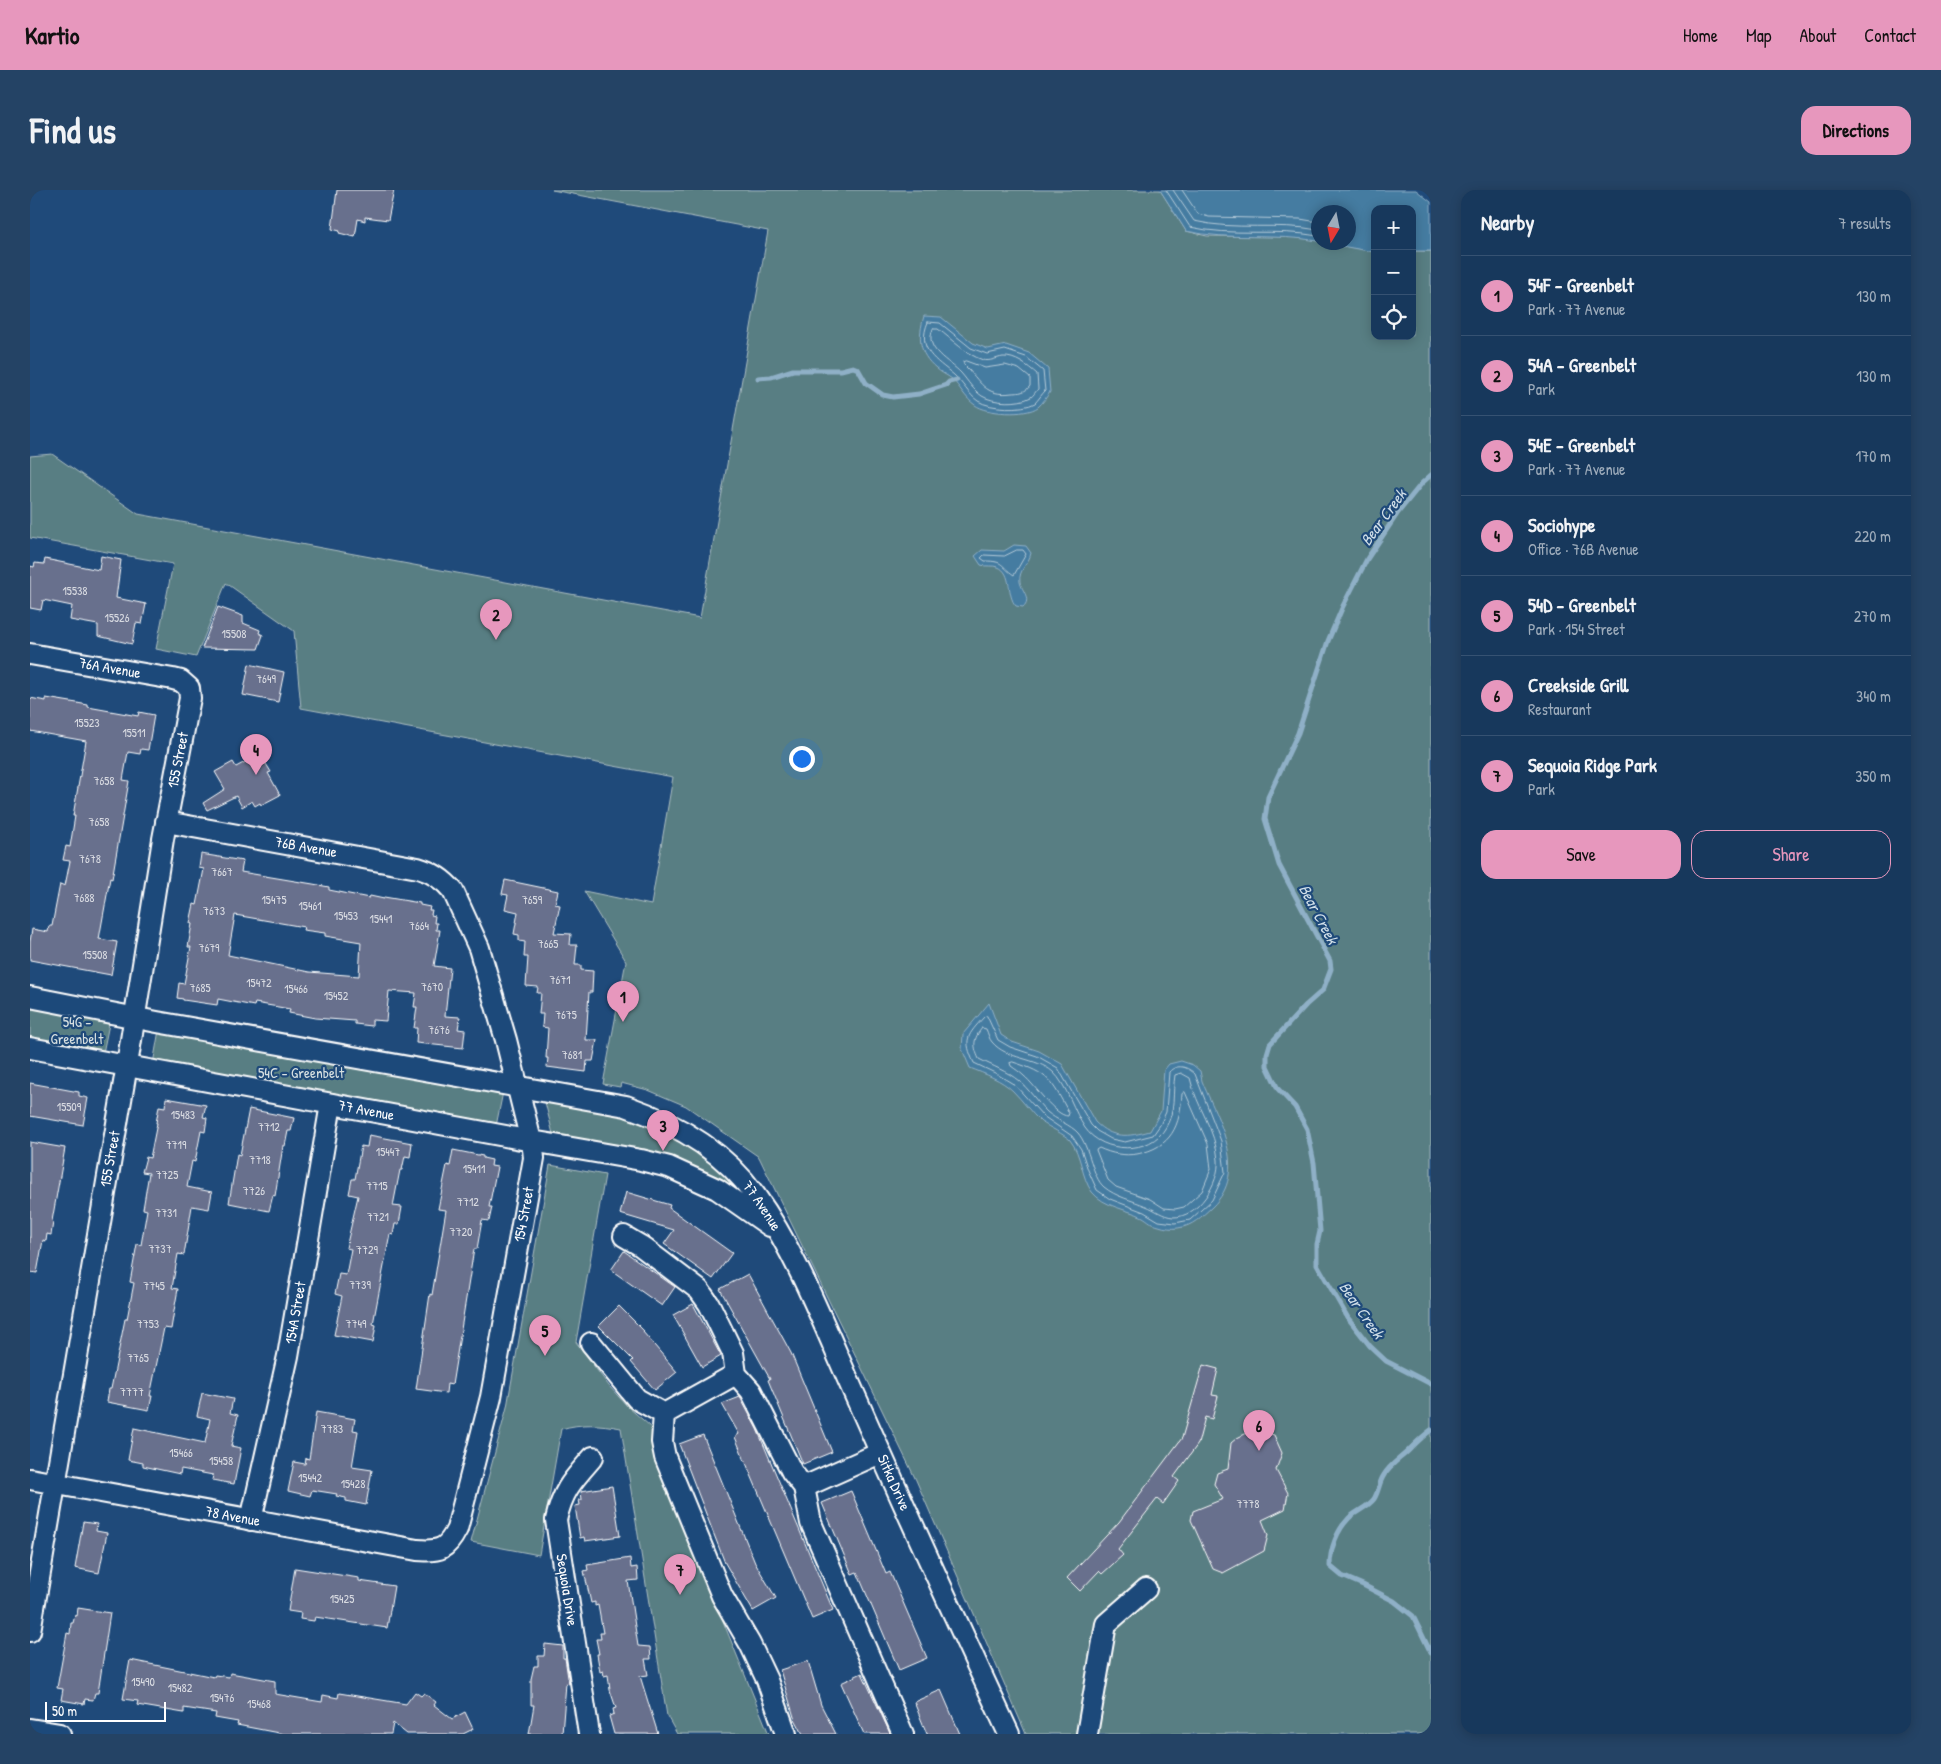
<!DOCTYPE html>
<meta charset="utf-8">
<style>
:root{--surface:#17385c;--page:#244365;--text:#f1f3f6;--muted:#9eacbb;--line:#365272;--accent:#e797bd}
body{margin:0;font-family:"Patrick Hand",sans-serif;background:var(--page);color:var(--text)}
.controls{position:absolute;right:15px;top:15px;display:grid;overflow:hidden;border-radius:10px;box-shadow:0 2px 12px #0003}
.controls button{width:45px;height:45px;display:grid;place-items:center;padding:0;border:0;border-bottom:1px solid var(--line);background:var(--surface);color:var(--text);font:25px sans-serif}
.compass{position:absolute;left:1281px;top:15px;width:45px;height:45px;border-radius:50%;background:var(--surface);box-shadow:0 2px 12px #0003;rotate:190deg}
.scale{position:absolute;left:15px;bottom:12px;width:121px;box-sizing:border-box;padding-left:5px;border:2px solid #fff;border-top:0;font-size:14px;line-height:18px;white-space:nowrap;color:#fff;-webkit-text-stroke:4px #1f4a7a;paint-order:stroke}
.you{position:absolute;left:771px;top:568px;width:18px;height:18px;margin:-12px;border:4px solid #fff;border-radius:50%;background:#1a73e8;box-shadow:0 0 0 8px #1a73e833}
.badge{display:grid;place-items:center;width:32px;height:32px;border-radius:50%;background:var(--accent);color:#111;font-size:16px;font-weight:700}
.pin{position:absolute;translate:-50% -41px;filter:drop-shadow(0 1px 2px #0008)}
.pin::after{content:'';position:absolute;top:26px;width:18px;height:15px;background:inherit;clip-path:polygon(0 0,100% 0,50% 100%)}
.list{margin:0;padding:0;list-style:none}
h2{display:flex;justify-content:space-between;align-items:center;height:65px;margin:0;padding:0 20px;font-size:21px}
h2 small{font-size:16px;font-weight:400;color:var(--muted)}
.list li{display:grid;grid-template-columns:32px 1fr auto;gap:15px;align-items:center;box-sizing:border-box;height:80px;padding:0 20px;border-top:1px solid var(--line)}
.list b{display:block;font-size:19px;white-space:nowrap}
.list p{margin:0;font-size:16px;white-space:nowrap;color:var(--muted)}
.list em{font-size:16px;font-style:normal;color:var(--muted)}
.actions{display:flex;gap:10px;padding:15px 20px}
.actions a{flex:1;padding:11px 0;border:1px solid var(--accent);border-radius:15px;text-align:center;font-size:18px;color:var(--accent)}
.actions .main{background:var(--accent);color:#111}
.icon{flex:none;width:28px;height:28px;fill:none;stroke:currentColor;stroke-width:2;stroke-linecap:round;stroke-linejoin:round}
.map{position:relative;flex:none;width:1401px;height:1544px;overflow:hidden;border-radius:15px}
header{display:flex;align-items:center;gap:30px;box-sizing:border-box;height:70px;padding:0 25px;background:var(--accent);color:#111}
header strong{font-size:24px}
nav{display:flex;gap:28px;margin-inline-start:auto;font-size:18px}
.intro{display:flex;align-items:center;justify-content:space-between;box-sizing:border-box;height:120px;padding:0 30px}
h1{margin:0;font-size:35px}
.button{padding:12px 22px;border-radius:15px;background:var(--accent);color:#111;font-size:18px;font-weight:700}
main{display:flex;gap:30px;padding:0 30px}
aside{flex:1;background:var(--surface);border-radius:15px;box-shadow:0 2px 12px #0003}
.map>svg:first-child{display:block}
</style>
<header>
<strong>Kartio</strong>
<nav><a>Home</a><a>Map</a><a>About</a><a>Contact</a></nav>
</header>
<div class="intro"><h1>Find us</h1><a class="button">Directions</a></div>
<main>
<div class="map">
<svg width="1401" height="1544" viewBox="0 0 1401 1544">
<rect width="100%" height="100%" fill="#1f4a7a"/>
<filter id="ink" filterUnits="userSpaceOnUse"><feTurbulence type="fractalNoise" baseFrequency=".02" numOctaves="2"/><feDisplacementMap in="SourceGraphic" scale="10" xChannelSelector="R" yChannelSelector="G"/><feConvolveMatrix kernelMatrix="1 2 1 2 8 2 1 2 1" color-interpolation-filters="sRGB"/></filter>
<g filter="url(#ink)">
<g fill="#597e83" stroke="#acbec1">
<polygon points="522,0 1130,0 1156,41 1177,46 1268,47 1345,62 1345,146 1382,146 1382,61 1401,61 1401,1544 996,1544 886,1290 729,967 656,916 618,900 591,893 590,897 573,894 596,771 554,701 621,715 643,587 271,518 264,441 196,393 166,467 126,459 143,374 0,348 0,266 22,264 108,324 670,428 738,41"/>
<polygon points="0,814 80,829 73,863 0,849"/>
<polygon points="129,840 473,902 466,936 123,874"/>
<polygon points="514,908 595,923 668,958 722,1008 524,948"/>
<path d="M520,975L575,985L546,1152L579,1196L598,1217L620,1236L633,1284L739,1544H647L637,1526L591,1238C570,1234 551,1233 531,1239L509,1365L441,1352L477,1217Z"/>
</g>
<g fill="#457ca1" stroke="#8fb0c7">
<path d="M1130,0H1386L1401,12V61H1382V19H1345L1344,62L1295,53L1318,52V22H1288V51C1245,43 1200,51 1156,41Z"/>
<path d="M894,126L911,127L943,153L958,159L976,155L999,163L1018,179L1020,202C1017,206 1013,213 1008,217C996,226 957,224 945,215C935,208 930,197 922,189C917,185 911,183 906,178C888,163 888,147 894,126Z"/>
<path d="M984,355L996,356L1001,363C999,374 988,380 990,392C992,401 1002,409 993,417L986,416C976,405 983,383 968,377C962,375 957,377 951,375L945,366L952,360L974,361Z"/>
<path d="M959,813L971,845L982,852L1009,861L1032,874L1065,932C1082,949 1098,947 1120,941L1131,921L1134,880L1139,874L1151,871L1163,875L1170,881L1172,891C1187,928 1220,981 1182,1017C1171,1027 1163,1036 1148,1038C1143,1039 1134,1038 1129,1036C1123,1035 1118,1030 1113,1027C1097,1019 1074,1017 1062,1002C1051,987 1052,965 1040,950C1035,945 1019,937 1011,932C1001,923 993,911 983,901C972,890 955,884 940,878L932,859L933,844Z"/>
</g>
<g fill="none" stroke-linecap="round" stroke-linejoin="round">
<g stroke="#b5cbd9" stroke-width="1">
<path d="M1136,0L1160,37C1202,47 1246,38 1288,46"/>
<path d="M1143,0L1164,31C1205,41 1248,32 1288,40"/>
<polyline points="1152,0 1168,24 1179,27 1270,29 1288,32"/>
<path d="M898,132L910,133L941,158L957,164L975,160L996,167L1013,181L1015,201C1012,204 1008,210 1005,213C993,220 960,219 948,211C938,204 933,193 924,185C906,170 886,160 898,132Z"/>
<path d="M903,139H908C923,150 935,164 953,170C960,172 966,168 973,167C985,166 998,176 1007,184L1008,199C1006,201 1003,206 1001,207C989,214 963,213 952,206C943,200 938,191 931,183C920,171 893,160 903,139Z"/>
<path d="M936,171L955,178L975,175L989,179L1000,188V196C996,202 989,203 982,203C954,207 951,191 934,175L933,172Z"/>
<path d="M987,360H993L996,364L984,385C970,376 975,371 955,371L951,368L954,365L974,366Z"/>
<path d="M957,826L968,850L980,857L1007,866L1028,878L1061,935L1067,941L1081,949L1095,952L1123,945L1130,935L1136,922L1139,882C1147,873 1158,877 1165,884L1191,951L1195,982L1182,1010L1160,1030L1145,1033L1129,1031L1114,1022L1080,1009L1067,1000L1058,980L1051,959L1042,946L1013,926L985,895L965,883L944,873C933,849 937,846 954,827Z"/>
<path d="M952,838L956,839C958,843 959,849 962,852C977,870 1006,867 1023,882C1037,895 1044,922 1055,938C1073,964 1121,965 1136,937C1146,920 1142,903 1145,885L1151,883L1160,888C1166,916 1186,940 1188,970C1190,992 1168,1028 1143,1027C1132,1026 1126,1020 1116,1016C1102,1010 1086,1007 1074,997C1062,987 1060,957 1048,943C1041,935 1026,930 1017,922C1007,912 999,899 989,891C977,881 962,876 949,869C943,856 943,849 952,838Z"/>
<path d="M983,872C1020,884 1021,890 1039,923L1038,926C1025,926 1005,895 994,886C990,882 985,879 981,876L980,873Z"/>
<path d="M1155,902L1178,954L1181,979L1172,1001L1154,1017L1145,1019L1134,1018L1120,1009L1086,997L1078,990L1066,960L1069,958C1082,964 1094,966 1107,964C1142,957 1150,936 1152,904Z"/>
</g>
<g stroke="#8fb0c7" stroke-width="5">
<polyline points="728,188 741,187 763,180 811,180 823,177 828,179 836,193 853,205 863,207 889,204 916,195 919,192 927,190"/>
<polyline points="1401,285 1392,293 1367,324 1337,369 1313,416 1298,451 1268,543 1238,607 1235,629 1249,675 1300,771 1301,779 1293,800 1276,815 1240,854 1237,864 1237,876 1248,899 1265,917 1277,939 1284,973 1290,1041 1287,1054 1287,1074 1318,1128 1340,1156 1356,1171 1401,1194"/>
<path d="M1401,1240C1393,1246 1388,1251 1381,1258C1372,1268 1361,1273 1354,1285C1349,1292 1349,1301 1344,1309C1338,1317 1327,1321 1319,1328C1307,1340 1300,1359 1300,1376L1312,1386L1333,1395L1364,1411L1383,1426L1401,1463"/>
</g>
</g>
<g fill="#686f8d" stroke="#fff" fill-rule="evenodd">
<polygon points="307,0 364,0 358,30 335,27 335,31 328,29 325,47 309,43 310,41 302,39"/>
<polygon points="71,366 91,370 86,408 116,414 112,434 106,433 102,454 68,446 68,435 40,430 42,416 13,410 11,420 0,418 0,376 4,377 5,373 14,374 15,369 69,380"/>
<polygon points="188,417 213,426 213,433 230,440 229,443 233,445 228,459 172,458"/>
<polygon points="219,474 254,482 248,512 213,505"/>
<polygon points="0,508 16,511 16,508 47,513 58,515 58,517 108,526 109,522 124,525 118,560 111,559 110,564 98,562 93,590 99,591 82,689 80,688 69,749 87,752 81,785 0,770 0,752 2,739 18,742 19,736 22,736 30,694 35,696 40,671 33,670 36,656 40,657 45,626 43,626 56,551 0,541"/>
<polygon points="230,564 241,582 238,583 250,605 231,615 230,613 225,616 222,611 212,617 206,606 177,620 173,613 195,599 185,582 203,572 206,577"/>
<path d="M171,664L213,671L211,682L283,694L299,697V700L339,708L340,706L354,709V707L390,713V715L400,717L399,720H402L401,725L405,726L404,733H407L406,740H410L404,776L420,778L415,826L430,827L428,839L435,840L433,858L386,853L387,838H384L387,817H384L386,803L359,801L356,831L342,830V836L325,834V831L285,828L259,823L260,819L225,813L224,816L188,809L187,815L153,810V809L147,808L149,793L154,794L161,757H158L162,734L160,733L164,714L167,715L174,679L169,678ZM205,725L274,737L273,740L295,743V746L331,752L329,786L279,782L198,765Z"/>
<polygon points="475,690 528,701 525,714 530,715 524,743 541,744 540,755 547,755 545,775 551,775 551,780 563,781 562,802 559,802 556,850 567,850 563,871 557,871 556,882 517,877 518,868 516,868 518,838 512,837 513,824 509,824 511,803 507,803 508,797 496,796 498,767 494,767 495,752 489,751 489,745 484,744 488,722 475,719 478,705 472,704"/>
<polygon points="0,893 49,902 49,906 58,908 53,935 0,926"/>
<polygon points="136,908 176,915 173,927 177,928 175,942 171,941 165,972 162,971 157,997 182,1002 179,1019 162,1016 154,1065 148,1064 142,1098 148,1099 144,1121 141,1139 134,1138 120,1206 122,1206 119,1220 77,1212 79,1199 81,1199 95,1129 97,1129 104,1093 100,1092 107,1054 111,1055 117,1020 113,1019 119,983 112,982 116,967 120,968 127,933 126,933 129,916 135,917"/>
<polygon points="219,919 264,928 261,941 258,941 255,956 253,956 245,1006 243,1005 239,1021 199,1013 207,964 210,965"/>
<polygon points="339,945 382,953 380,967 375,966 372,980 370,980 363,1016 372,1017 369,1034 365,1034 363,1045 360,1044 343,1134 346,1135 343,1152 304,1145 312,1106 305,1104 309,1084 316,1085 321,1059 316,1058 328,1006 319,1004 322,989 325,989 331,956 337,957"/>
<polygon points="0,952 35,958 22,1031 23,1032 21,1045 17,1044 16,1051 13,1050 7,1083 0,1082"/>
<polygon points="423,960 453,966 453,968 462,970 461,976 467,977 459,1017 462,1017 459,1031 452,1030 447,1059 444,1059 422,1195 417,1194 416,1203 386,1199 400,1104 402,1105 416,1020 408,1019 417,975 420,976"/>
<polygon points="596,1002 640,1015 639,1018 702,1063 683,1089 634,1054 644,1040 590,1024"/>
<polygon points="594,1061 645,1097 632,1116 581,1080"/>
<polygon points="718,1084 761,1163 802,1262 773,1274 738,1190 740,1189 690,1099"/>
<polygon points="663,1114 691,1166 672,1177 643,1125"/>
<polygon points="589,1116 614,1141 613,1142 647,1182 625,1200 601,1172 603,1170 569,1136"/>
<polygon points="1173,1175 1188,1179 1182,1205 1188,1206 1182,1229 1175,1227 1168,1254 1144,1287 1149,1291 1133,1314 1127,1309 1088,1359 1093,1365 1072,1384 1069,1381 1050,1401 1037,1388 1089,1332 1152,1248"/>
<polygon points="172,1203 203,1209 200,1223 208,1225 201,1256 211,1258 204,1294 182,1290 183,1285 151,1279 150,1284 113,1276 113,1273 98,1270 104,1238 175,1253 180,1229 167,1226"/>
<polygon points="710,1207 727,1239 803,1420 782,1429 705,1247 709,1244 692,1214"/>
<polygon points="286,1222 325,1229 323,1240 328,1241 322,1277 342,1280 336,1315 316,1311 316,1308 306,1306 307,1304 282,1300 280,1306 258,1301 264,1272 275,1274 276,1268 279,1269"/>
<polygon points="1225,1239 1244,1245 1252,1263 1246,1280 1258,1303 1255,1319 1232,1330 1238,1345 1234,1361 1193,1383 1183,1379 1161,1330 1163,1321 1193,1309 1184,1294 1187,1283 1198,1279 1201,1253 1207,1248"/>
<polygon points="673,1245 725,1373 746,1408 723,1421 695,1373 649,1254"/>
<polygon points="582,1296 590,1346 555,1351 554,1347 550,1348 545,1316 550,1315 549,1310 552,1310 551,1301"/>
<polygon points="821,1301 856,1384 860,1382 897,1468 869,1480 827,1382 822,1384 792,1313"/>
<polygon points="53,1332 67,1334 66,1341 77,1343 69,1383 45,1378"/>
<polygon points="600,1368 601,1378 607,1377 608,1390 598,1391 608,1456 620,1457 621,1469 615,1469 618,1485 610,1486 628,1544 584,1544 579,1526 584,1524 583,1519 586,1518 580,1500 578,1485 574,1486 573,1481 570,1482 567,1464 569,1464 566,1449 571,1449 570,1443 573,1443 568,1415 565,1416 565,1412 561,1413 554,1381 558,1380 557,1375"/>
<polygon points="265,1378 329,1388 329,1391 364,1396 357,1438 285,1427 284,1431 270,1429 271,1423 258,1421"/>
<polygon points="48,1418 80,1423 68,1503 65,1503 63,1510 55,1509 54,1514 31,1510 33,1499 27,1498 37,1443 40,1444 41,1433 43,1433 45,1425 47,1426"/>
<polygon points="515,1454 533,1456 533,1468 535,1468 539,1494 536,1493 532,1544 499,1544 504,1515 501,1515 501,1489 504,1476 508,1476 508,1466 514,1466"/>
<polygon points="100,1470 184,1487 185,1485 199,1487 200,1483 245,1491 245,1504 292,1512 293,1505 308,1508 309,1503 376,1514 385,1502 391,1506 394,1503 406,1512 404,1515 422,1529 435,1522 443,1539 433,1544 377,1544 363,1533 361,1544 254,1544 207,1535 208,1532 185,1528 186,1523 154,1518 154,1523 107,1515 108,1511 93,1509"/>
<polygon points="778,1471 791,1515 806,1544 773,1544 764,1527 750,1480"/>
<polygon points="832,1483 859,1541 860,1544 834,1544 811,1493"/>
<polygon points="911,1500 930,1544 897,1544 884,1512"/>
</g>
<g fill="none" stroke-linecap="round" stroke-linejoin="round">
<g stroke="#fff" stroke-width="24">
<g id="minor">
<path id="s1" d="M0,464L143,489L151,491L159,498L160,508L133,649L97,875L0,1441"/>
<path id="s2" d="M0,807L127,832L596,916C645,933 694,961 725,1005C769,1066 797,1144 828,1212C877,1323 928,1434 979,1544"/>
<path id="s3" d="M0,858L502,951L611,970L639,977L687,999L740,1036"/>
<polyline points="594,1046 611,1056 669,1100 679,1114 703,1163 706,1184 721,1201 762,1282 774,1297 781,1333 873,1544"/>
<polyline points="561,1153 607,1209 634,1224 632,1252 635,1267 692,1406 720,1454 737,1490 756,1544"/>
<polyline points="634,1224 706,1184"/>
<path id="s4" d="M0,1289L387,1360C410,1362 417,1359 427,1339L461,1207L504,968L503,959L476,850L449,758L423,701C413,689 402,682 388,678L136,632"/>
<polyline points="774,1297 850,1263"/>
<path id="s5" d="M221,1330L258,1166L301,914"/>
<polyline points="0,1539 30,1544"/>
<path d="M559,1544L526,1330C533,1299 543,1290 563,1267"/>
<polyline points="1057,1544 1076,1434 1116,1399"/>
</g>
</g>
<use href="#minor" stroke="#1f4a7a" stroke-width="20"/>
</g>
</g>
<g text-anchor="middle" stroke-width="4.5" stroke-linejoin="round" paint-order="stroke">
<g font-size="12" fill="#d9dbe2">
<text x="45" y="405">15538</text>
<text x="87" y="432">15526</text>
<text x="204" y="448">15508</text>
<text x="236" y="493">7649</text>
<text x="57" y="537">15523</text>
<text x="104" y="547">15511</text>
<text x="74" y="595">7658</text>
<text x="69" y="636">7658</text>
<text x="60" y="673">7678</text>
<text x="192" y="686">7667</text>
<text x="54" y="712">7688</text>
<text x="244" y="714">15475</text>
<text x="502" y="714">7659</text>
<text x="280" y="720">15461</text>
<text x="184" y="725">7673</text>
<text x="316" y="730">15453</text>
<text x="351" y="733">15441</text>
<text x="389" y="740">7664</text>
<text x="518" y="758">7665</text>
<text x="179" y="762">7679</text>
<text x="65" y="769">15508</text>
<text x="530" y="794">7671</text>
<text x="229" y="797">15472</text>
<text x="402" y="801">7670</text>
<text x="170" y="802">7685</text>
<text x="266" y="803">15466</text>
<text x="306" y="810">15452</text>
<text x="536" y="829">7675</text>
<text x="409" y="844">7676</text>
<text x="542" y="869">7681</text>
<text x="39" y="921">15509</text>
<text x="153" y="929">15483</text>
<text x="239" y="941">7712</text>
<text x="146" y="959">7719</text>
<text x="358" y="966">15447</text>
<text x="230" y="974">7718</text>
<text x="444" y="983">15411</text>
<text x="137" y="989">7725</text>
<text x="347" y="1000">7715</text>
<text x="224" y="1005">7726</text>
<text x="438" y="1016">7712</text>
<text x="136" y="1027">7731</text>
<text x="348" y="1031">7721</text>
<text x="431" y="1046">7720</text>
<text x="130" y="1063">7737</text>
<text x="337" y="1064">7729</text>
<text x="330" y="1099">7739</text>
<text x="124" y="1100">7745</text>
<text x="118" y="1138">7753</text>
<text x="326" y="1138">7749</text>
<text x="108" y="1172">7765</text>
<text x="102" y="1206">7777</text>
<text x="302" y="1243">7783</text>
<text x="151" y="1267">15466</text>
<text x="191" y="1275">15458</text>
<text x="280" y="1292">15442</text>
<text x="323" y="1298">15428</text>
<text x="1218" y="1318">7778</text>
<text x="312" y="1413">15425</text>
<text x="113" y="1496">15490</text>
<text x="150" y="1502">15482</text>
<text x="192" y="1512">15476</text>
<text x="229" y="1518">15468</text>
</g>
<g font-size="15" fill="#fff" stroke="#1f4a7a">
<text dy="5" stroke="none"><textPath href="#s1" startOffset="81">76A Avenue</textPath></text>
<text transform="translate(148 570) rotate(-79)" y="5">155 Street</text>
<text transform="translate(276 657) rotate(10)" y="5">76B Avenue</text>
<text dy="5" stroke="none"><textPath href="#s3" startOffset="342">77 Avenue</textPath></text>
<text transform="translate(80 969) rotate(-80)" y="5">155 Street</text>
<text dy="5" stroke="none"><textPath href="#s2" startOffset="778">77 Avenue</textPath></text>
<text dy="5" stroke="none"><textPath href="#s4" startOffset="765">154 Street</textPath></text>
<text dy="5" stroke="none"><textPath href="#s5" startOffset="212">154A Street</textPath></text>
<text dy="5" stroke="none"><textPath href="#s2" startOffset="1085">Sitka Drive</textPath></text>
<text dy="5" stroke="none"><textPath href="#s4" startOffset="206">78 Avenue</textPath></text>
<text transform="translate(537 1400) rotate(81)" y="5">Sequoia Drive</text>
</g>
<g font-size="15" fill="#d6dfe0" stroke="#1f4a7a">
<text x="47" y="837">54G -<tspan x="47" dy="17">Greenbelt</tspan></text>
<text x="271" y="888">54C - Greenbelt</text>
</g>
<g font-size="16" font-style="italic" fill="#d0dee8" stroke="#1f4a7a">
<text transform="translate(1353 327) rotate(-54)" y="6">Bear Creek</text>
<text transform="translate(1289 724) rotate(62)" y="6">Bear Creek</text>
<text transform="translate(1332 1120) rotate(55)" y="6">Bear Creek</text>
</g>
</g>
</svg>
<div class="controls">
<button>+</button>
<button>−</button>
<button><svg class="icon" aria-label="locate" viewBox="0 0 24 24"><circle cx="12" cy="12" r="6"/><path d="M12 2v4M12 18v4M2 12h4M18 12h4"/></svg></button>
</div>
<svg class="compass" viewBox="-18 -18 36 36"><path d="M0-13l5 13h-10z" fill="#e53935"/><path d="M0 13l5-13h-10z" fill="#9eacbb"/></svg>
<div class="scale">50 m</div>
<div class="you"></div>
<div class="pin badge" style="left:593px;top:832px">1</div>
<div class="pin badge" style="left:466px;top:450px">2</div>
<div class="pin badge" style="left:633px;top:961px">3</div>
<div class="pin badge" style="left:226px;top:585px">4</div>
<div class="pin badge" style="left:515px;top:1166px">5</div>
<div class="pin badge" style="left:1229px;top:1261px">6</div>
<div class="pin badge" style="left:650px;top:1405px">7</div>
</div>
<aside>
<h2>Nearby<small>7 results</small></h2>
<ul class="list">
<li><span class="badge">1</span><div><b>54F - Greenbelt</b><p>Park · 77 Avenue</p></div><em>130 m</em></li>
<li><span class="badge">2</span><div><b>54A - Greenbelt</b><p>Park</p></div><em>130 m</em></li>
<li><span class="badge">3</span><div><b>54E - Greenbelt</b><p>Park · 77 Avenue</p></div><em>170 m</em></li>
<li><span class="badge">4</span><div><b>Sociohype</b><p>Office · 76B Avenue</p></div><em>220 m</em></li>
<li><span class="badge">5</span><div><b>54D - Greenbelt</b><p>Park · 154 Street</p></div><em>270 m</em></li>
<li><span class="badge">6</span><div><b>Creekside Grill</b><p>Restaurant</p></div><em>340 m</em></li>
<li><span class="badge">7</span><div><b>Sequoia Ridge Park</b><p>Park</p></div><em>350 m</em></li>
</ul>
<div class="actions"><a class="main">Save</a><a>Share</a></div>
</aside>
</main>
